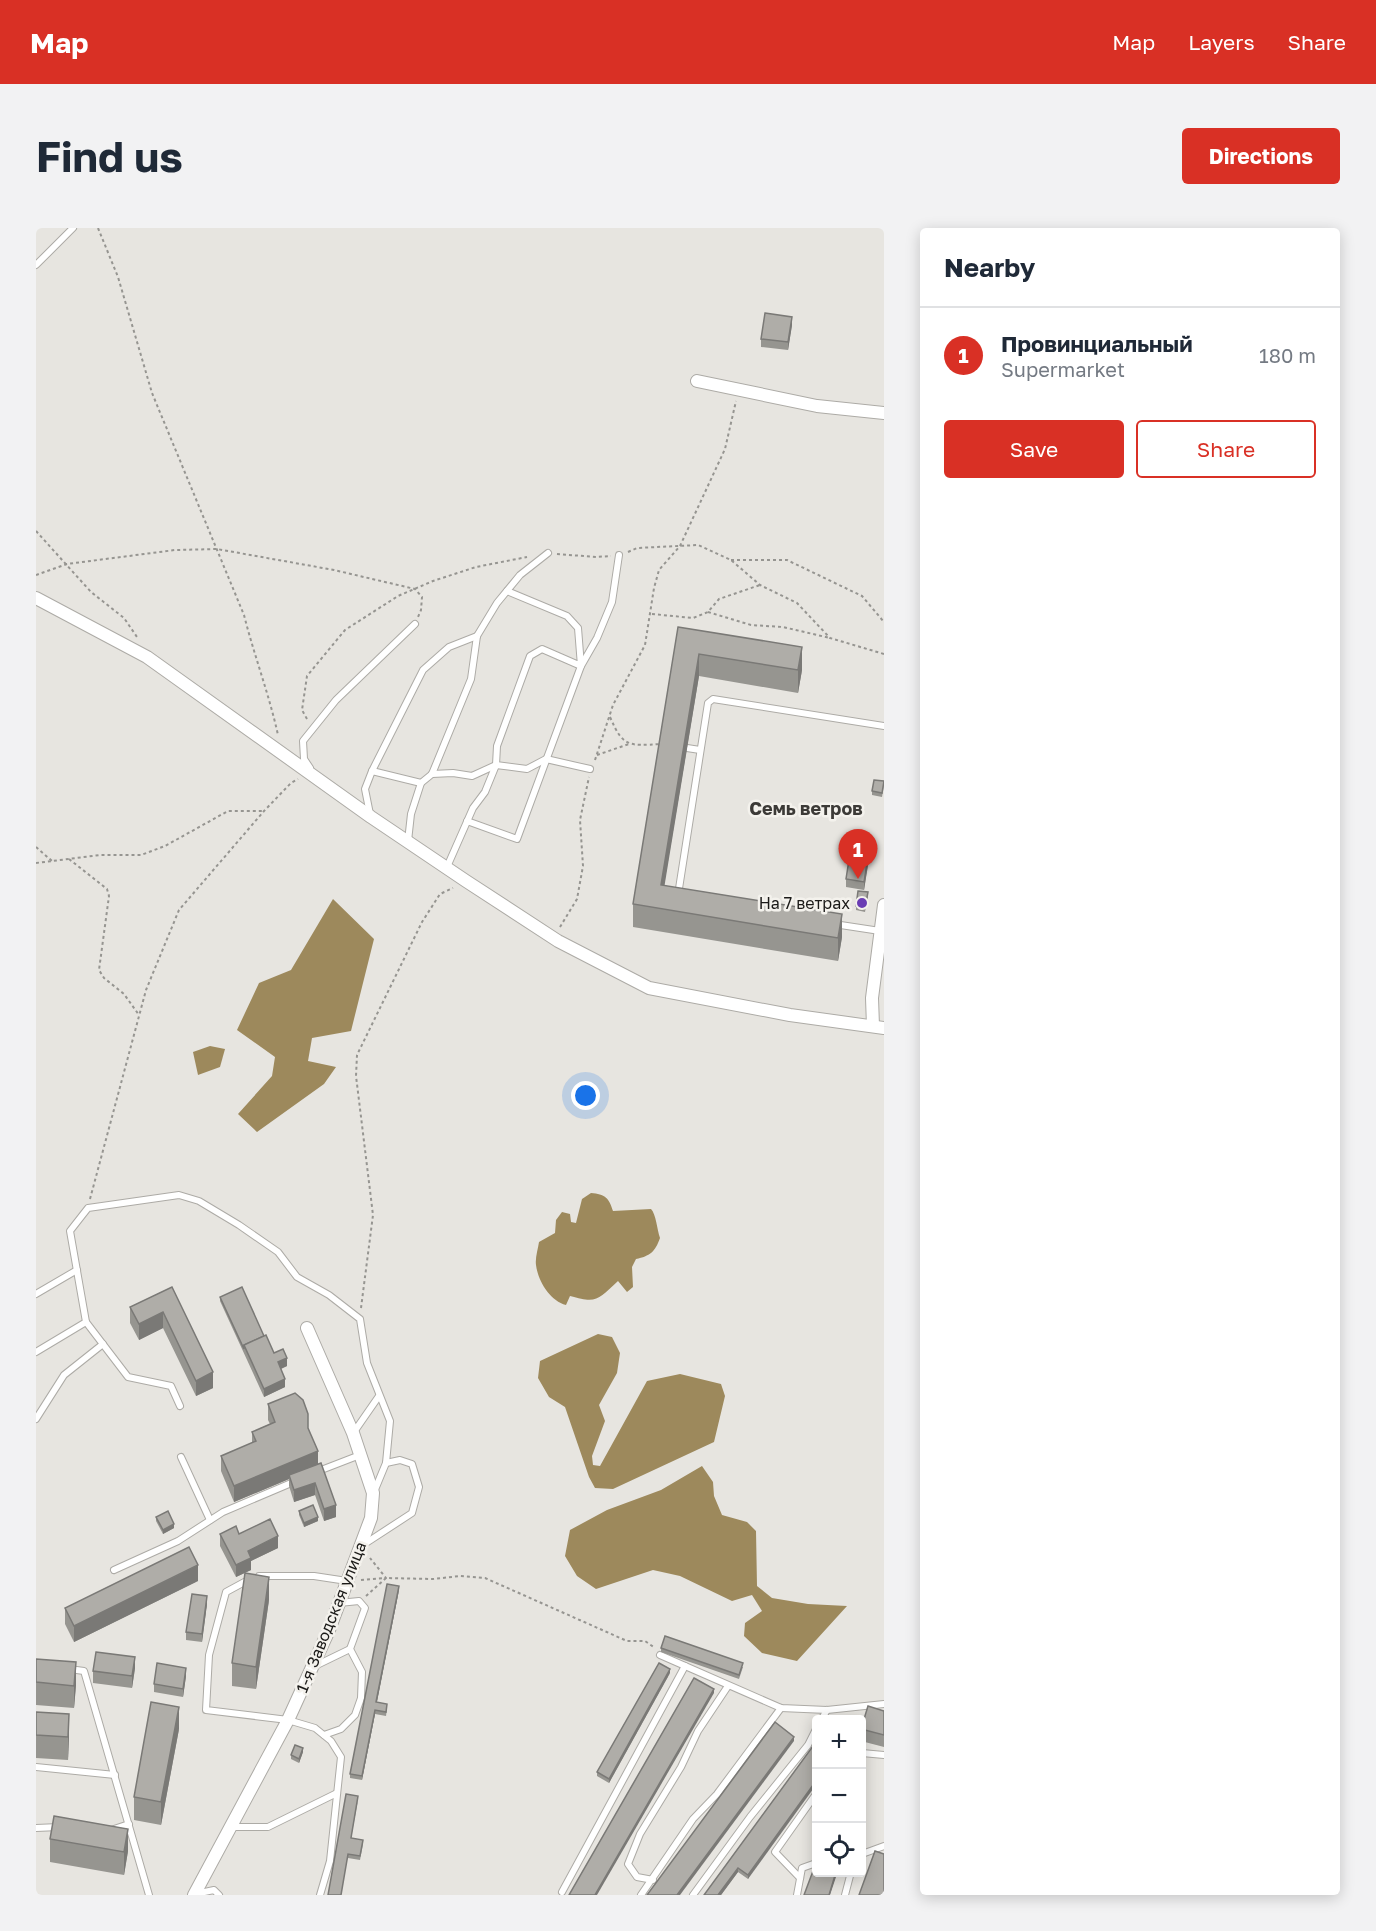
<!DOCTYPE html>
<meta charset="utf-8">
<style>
:root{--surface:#fff;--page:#f2f2f3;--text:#1f2937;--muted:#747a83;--line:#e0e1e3;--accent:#d93025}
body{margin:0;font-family:"Golos Text",sans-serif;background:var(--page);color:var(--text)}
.controls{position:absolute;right:18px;bottom:18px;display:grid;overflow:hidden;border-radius:6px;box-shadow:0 3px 15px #0003}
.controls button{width:54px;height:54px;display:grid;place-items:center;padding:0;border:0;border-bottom:2px solid var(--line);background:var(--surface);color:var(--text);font:30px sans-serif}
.you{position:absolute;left:550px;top:868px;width:21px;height:21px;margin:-15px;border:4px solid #fff;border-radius:50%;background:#1a73e8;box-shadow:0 0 0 9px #1a73e833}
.badge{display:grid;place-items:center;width:39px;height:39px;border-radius:50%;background:var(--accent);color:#fff;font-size:20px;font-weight:700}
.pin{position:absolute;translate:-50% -50px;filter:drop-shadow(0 2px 3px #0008)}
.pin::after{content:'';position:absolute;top:32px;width:21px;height:18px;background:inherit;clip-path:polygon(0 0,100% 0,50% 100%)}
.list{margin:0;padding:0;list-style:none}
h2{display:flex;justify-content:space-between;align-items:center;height:78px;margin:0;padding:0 24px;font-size:26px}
h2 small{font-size:20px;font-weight:400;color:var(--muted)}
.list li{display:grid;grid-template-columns:39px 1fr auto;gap:18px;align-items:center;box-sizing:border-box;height:96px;padding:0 24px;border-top:2px solid var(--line)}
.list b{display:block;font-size:22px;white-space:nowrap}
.list p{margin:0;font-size:20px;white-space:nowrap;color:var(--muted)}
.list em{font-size:20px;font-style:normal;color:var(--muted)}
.actions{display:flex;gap:12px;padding:18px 24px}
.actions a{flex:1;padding:14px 0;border:2px solid var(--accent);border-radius:6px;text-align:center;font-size:21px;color:var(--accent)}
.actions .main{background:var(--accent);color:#fff}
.icon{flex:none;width:33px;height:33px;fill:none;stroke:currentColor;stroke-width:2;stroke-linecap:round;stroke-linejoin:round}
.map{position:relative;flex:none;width:848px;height:1667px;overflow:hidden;border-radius:6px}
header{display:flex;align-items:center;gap:36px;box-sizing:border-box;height:84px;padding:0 30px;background:var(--accent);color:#fff}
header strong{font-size:28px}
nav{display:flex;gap:33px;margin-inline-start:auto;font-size:21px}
.intro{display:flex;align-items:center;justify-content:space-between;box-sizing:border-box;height:144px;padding:0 36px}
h1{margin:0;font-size:42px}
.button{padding:15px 27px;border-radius:6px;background:var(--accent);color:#fff;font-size:21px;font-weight:700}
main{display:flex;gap:36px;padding:0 36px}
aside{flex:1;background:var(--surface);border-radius:6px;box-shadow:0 3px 15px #0003}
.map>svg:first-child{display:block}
</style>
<header>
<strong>Map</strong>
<nav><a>Map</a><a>Layers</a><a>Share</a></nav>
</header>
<div class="intro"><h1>Find us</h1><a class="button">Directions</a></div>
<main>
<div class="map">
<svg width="848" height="1667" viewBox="0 0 848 1667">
<rect width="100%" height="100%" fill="#e7e5e0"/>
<g fill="#9d895c">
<polygon points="297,671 338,711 315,803 276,810 272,833 300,839 288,856 221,904 202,886 236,848 239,829 201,802 223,755 255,742"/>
<polygon points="174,818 189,821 184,839 162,847 157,824"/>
<path d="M555,965C569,966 573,970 577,983L615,981C620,986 621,1001 624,1010C619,1024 614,1028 600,1031L596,1039L597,1059L591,1064L582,1053C562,1071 562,1076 534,1068L530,1077C514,1073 502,1053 500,1037C499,1030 502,1021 503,1014L519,1005L520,992L526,984L534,986L535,994L540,995L546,971Z"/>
<polygon points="562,1106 576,1109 584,1125 581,1145 563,1177 569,1193 556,1228 557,1237 564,1238 611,1153 644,1146 685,1156 689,1168 678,1214 577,1261 559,1260 553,1249 529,1179 513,1169 502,1150 504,1133"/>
<polygon points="666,1238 677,1254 678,1268 686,1287 711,1294 720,1303 721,1358 736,1370 772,1376 811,1378 761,1433 726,1425 708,1408 709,1395 726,1383 716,1367 696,1373 644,1348 617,1342 560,1361 541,1348 529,1328 534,1302 571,1282 625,1262"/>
</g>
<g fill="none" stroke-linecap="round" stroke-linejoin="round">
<g stroke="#adaba6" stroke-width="8">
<g id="lane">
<polyline points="0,37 37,0"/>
<polyline points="651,520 664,522"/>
<polyline points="274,540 268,531 267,513 300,472 379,396"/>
<polyline points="336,543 385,555"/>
<polyline points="396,546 417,545 436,548 460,537 491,541 510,531 554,541"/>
<polyline points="334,586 329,561 336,543 387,442 413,419 441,408"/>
<polyline points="431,593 481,611 545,438 561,410 576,374 583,327"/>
<polyline points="372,613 375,586 385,555 396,546 435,451 441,408 461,375 484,347 512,325"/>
<polyline points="411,639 437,580 449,564 460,537 461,518 494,428 506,421 545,438 542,400 531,388 471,363"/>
<polyline points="642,667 672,475 677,471 848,498"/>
<polyline points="798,696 844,703"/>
<polyline points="0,1066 41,1042"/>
<polyline points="50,1094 92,1149 135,1158 144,1178"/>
<polyline points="0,1124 50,1094 34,1003 52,980 143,967 163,973 203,997 242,1024 261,1049 293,1067 324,1091 331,1135 354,1193 350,1235 338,1264"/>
<polyline points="0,1191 28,1147 67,1116"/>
<polyline points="318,1204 343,1168"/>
<polyline points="145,1229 174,1292"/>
<polyline points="280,1244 324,1227"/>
<polyline points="327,1317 376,1285 383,1259 376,1236 364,1232 350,1235"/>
<polyline points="78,1342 142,1313 187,1284 260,1253"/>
<polyline points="223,1348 278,1348 311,1353"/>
<polyline points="214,1351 190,1364 173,1427 170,1482 252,1492 279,1500 295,1513 305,1529 294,1633 284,1667"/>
<polyline points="624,1427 745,1480 791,1482 848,1476"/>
<polyline points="279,1438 314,1421"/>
<polyline points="33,1441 48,1443 113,1667"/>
<polyline points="785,1492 791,1482"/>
<polyline points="288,1507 305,1501 319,1487 325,1470 326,1444 314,1421 329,1380 323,1373 303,1375"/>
<polyline points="826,1525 848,1527"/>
<polyline points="0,1539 79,1547"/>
<polyline points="195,1599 232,1599 301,1565"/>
<polyline points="0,1600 23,1599"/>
<polyline points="75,1602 93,1596"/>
<polyline points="826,1626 848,1618"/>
<polyline points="764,1650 739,1624 780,1566"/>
<polyline points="617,1652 601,1649 592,1636 604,1606 645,1539 662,1503 692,1458"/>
<polyline points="526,1664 649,1438"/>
<polyline points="159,1666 178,1662 183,1667"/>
<polyline points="605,1667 657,1591 681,1566 745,1480"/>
<polyline points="657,1667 714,1589 772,1517 780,1501"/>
<polyline points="761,1667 766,1640 780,1635"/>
<polyline points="809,1667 815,1644"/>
</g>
</g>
<g stroke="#adaba6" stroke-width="14">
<g id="street">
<polyline points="661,153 781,178 848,185"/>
<polyline points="0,370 111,429 335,589 430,653 522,713 613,760 754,787 848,800"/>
<polyline points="837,798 836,770 848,677"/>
<polyline points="158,1667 252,1492 293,1402 335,1290 337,1265 317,1205 271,1100"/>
</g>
</g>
<g stroke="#969591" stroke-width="2" stroke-dasharray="3 3" stroke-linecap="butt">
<path d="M62,0L82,49L116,165L208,387C218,427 233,466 242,507"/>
<polyline points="0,303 55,364 88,390 101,409"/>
<polyline points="592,324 601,320 662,317 695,332 724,357 761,375 794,410 848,426"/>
<polyline points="521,326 560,329 575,328"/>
<polyline points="695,332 751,332 826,368 848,394"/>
<polyline points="0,347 31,336 139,322 181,321 298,342 379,361 386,369 385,382 382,389"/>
<polyline points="672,384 715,397 747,399 794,410"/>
<polyline points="616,386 657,390 672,384 683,371 724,357"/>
<path d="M574,489C587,519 592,518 625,516"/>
<polyline points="271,491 266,482 271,448 309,402 362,368 397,353 440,339 491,329"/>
<polyline points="561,527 593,516"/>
<polyline points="559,532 577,477 609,417 618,360 623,342 644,318 689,221 700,173"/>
<polyline points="0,619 16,633"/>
<polyline points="33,631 71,661 73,668 63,742 68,750 88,766 103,787"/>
<polyline points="0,635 64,627 105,627 129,618 192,583 228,583"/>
<polyline points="524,699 541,671 547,638 544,592 553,549"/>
<polyline points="54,971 110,762 143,682 228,583 255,555 262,551"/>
<polyline points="325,1080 337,987 320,848 321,827 386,694 404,666 417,660"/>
<polyline points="325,1352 350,1350 334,1330"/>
<polyline points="330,1368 350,1350 397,1351 424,1348 449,1350 591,1413 609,1413 619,1420"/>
</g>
<use href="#lane" stroke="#fff" stroke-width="6"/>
<use href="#street" stroke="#fff" stroke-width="12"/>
</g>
<g fill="#969590">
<polygon points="756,97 752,122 725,119 725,111"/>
<polygon points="642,399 766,442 762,465 663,448 628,657 806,709 802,733 597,699 597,676"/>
<polygon points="848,557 846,569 836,567 836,563"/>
<polygon points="834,624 828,662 810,659 810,651"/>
<polygon points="832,668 829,684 820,682 820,678"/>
<polygon points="136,1059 177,1160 160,1168 127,1100 103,1112 94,1095 94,1079"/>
<polygon points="184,1069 228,1108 238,1125 251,1138 245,1141 249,1159 228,1169 184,1073"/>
<polygon points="232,1176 272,1201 282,1237 300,1289 288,1293 279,1267 258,1274 253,1258 253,1251 198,1274 185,1243 185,1228 216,1215 216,1204 234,1196 232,1192"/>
<polygon points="263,1283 282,1293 268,1299 263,1287"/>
<polygon points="120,1289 138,1300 127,1306 120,1293"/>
<polygon points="184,1306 203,1306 242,1320 215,1333 215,1342 200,1349 184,1318"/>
<polygon points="162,1353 38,1414 29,1396 29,1380"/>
<polygon points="363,1362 341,1474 351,1480 350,1488 339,1486 326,1552 314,1550 314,1546"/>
<polygon points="233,1372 220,1461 196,1458 196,1435"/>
<polygon points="171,1376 166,1414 150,1412 150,1404"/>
<polygon points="625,1420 707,1439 703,1451 625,1424"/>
<polygon points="0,1431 40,1457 38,1480 0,1477"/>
<polygon points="99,1440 96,1460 57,1455 57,1443"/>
<polygon points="634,1445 573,1555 561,1548 561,1544"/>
<polygon points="150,1448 147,1469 118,1464 118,1456"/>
<polygon points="848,1483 848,1519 825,1513 825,1500"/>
<polygon points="0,1484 33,1508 32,1532 0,1530"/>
<polygon points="143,1501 125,1597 98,1592 98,1569"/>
<polygon points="780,1514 712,1651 702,1644 685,1667 668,1667"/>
<polygon points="267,1524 263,1535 255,1531 255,1527"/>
<polygon points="322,1572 315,1610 327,1616 324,1632 312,1630 292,1667"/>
<polygon points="14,1611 92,1623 88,1647 14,1634"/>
</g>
<g fill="#7a7976">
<polygon points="756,89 756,97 752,122 752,114"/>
<polygon points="766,419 766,442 762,465 762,442"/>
<polygon points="663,426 663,448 625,679 625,657"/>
<polygon points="834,616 834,624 828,662 828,654"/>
<polygon points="806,686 806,709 802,733 802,710"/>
<polygon points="127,1084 127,1100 103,1112 103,1096"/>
<polygon points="251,1130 251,1138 242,1142 242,1134"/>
<polygon points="177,1144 177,1160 160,1168 160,1153"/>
<polygon points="249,1151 249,1159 228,1169 228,1161"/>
<polygon points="282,1223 282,1239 253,1247 253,1251 198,1274 198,1258"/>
<polygon points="279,1255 279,1267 258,1274 258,1262"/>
<polygon points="300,1277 300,1289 288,1293 288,1281"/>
<polygon points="282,1289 282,1293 268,1299 268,1295"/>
<polygon points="138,1296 138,1300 127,1306 127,1302"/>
<polygon points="242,1308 242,1320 215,1333 215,1342 200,1349 200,1337 212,1323"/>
<polygon points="162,1337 162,1353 38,1414 38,1398"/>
<polygon points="233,1349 233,1372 220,1461 220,1439"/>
<polygon points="363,1358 363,1362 340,1478 340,1474"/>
<polygon points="171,1368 171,1376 166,1414 166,1406"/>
<polygon points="99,1429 99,1440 96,1460 96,1448"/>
<polygon points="40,1434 40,1457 38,1480 38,1458"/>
<polygon points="150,1440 150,1448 147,1469 147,1461"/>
<polygon points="634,1441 634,1445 573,1555 573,1551"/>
<polygon points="678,1461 678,1465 561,1667 559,1667"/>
<polygon points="143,1479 143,1501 125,1597 125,1574"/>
<polygon points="339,1482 339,1486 326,1552 326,1548"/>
<polygon points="33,1486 33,1508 32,1532 32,1509"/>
<polygon points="758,1509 758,1513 644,1667 641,1667"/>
<polygon points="267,1520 267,1524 263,1535 263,1531"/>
<polygon points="780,1553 780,1557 712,1651 712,1647"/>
<polygon points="92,1601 92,1623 88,1647 88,1624"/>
<polygon points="702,1640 702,1644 685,1667 682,1667"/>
<polygon points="800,1644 801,1646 794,1667 793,1667"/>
</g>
<g fill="#afada8" stroke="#7a7976" stroke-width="1.5">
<polygon points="729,85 756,89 752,114 725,111"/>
<polygon points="642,399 766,419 762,442 663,426 625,657 806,686 802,710 597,676"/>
<polygon points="838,552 848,553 846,565 836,563"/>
<polygon points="816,613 834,616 828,654 810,651"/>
<polygon points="822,663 832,664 829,680 820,678"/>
<polygon points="136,1059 177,1144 160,1153 127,1084 103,1096 94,1079"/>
<polygon points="206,1059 228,1108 208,1117 208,1121 184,1069"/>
<polygon points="230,1107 238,1125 247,1121 251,1130 242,1134 249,1151 228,1161 208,1117"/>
<polygon points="259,1165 267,1172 272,1186 272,1200 282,1223 198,1258 185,1228 220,1213 216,1204 239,1194 232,1176"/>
<polygon points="285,1235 300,1277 288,1281 279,1255 258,1262 253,1247"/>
<polygon points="277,1277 282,1289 268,1295 263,1283"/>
<polygon points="132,1283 138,1296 127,1302 120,1289"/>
<polygon points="234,1291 242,1308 212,1323 215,1330 200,1337 184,1306 200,1298 203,1306"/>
<polygon points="153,1319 162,1337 38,1398 29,1380"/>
<polygon points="209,1345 233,1349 220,1439 196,1435"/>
<polygon points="351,1356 363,1358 340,1474 351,1476 350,1484 339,1482 326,1548 314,1546"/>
<polygon points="156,1366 171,1368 166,1406 150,1404"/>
<polygon points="629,1408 707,1435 703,1447 625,1420"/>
<polygon points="60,1424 99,1429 96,1448 57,1443"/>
<polygon points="0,1431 40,1434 38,1458 0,1454"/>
<polygon points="121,1435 150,1440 147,1461 118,1456"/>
<polygon points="623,1435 634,1441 573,1551 561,1544"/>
<polygon points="658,1450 678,1461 559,1667 533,1667"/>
<polygon points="115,1474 143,1479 125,1574 98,1569"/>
<polygon points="832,1478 848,1483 848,1507 825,1501"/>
<polygon points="0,1484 33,1486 32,1509 0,1507"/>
<polygon points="739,1494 758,1509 641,1667 611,1667"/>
<polygon points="780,1514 780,1553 712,1647 702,1640 682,1667 668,1667"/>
<polygon points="259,1517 267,1520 263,1531 255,1527"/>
<polygon points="310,1566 322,1568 315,1610 327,1612 324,1628 312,1626 305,1667 292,1667"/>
<polygon points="18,1588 92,1601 88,1624 14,1611"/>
<polygon points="839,1623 848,1626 848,1665 847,1667 823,1667"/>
<polygon points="780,1635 780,1644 800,1644 793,1667 768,1667"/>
</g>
<circle fill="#6a3db4" stroke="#f4f2ed" stroke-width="2" cx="826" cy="675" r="6"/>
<g text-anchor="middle" stroke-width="5" stroke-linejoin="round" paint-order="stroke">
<g font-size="16" fill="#1b1a18" stroke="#f4f2ed" text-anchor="end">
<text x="814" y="681">На 7 ветрах</text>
</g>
<g font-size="16" fill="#1b1a18" stroke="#f4f2ed">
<text transform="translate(295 1389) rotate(-68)" y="6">1-я Заводская улица</text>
</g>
<g font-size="18" font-weight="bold" fill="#3c3a37" stroke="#f4f2ed">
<text x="770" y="587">Семь ветров</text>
</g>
</g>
</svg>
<div class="controls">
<button>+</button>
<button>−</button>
<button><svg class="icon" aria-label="locate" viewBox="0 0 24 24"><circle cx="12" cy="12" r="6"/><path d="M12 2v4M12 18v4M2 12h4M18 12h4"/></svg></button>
</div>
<div class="you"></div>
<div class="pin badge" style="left:822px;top:651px">1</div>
</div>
<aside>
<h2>Nearby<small></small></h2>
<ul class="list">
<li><span class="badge">1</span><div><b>Провинциальный</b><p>Supermarket</p></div><em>180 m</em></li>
</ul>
<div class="actions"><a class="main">Save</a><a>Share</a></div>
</aside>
</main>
